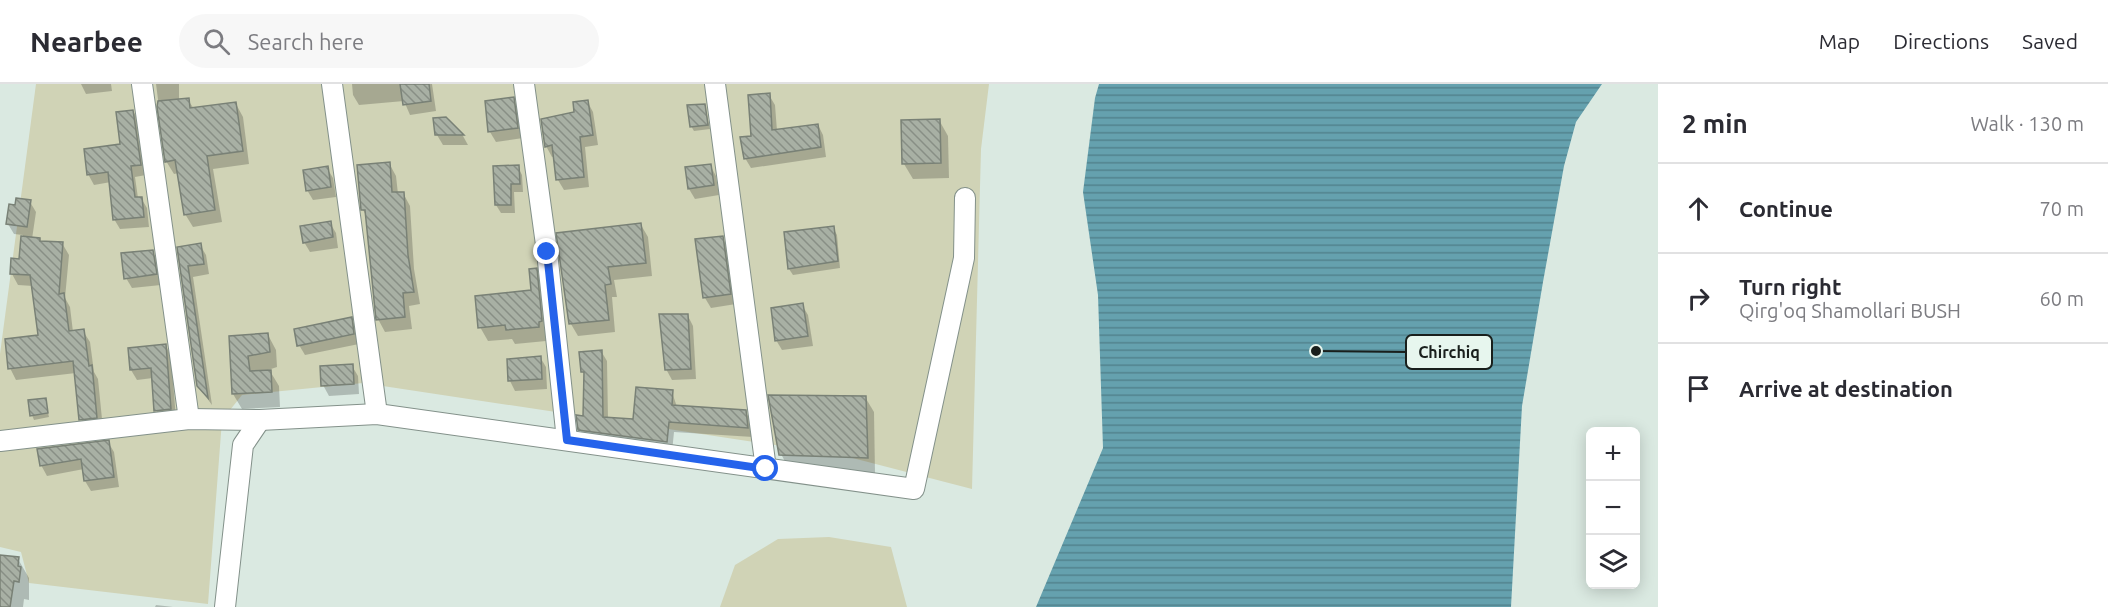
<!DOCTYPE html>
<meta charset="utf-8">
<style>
:root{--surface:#fff;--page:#f7f7f7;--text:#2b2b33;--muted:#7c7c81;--line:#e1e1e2}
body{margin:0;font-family:Ubuntu,sans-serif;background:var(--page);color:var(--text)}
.controls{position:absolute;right:18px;bottom:18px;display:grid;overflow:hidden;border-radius:9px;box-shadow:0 3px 15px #0003}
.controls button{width:54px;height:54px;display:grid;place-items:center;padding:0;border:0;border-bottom:2px solid var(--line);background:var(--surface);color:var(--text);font:30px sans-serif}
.stop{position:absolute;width:18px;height:18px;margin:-14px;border:4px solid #2563eb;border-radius:50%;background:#fff}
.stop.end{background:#2563eb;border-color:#fff;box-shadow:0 2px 6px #0008}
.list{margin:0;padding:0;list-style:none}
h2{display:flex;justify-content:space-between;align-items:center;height:78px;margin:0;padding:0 24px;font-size:26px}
h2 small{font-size:20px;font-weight:400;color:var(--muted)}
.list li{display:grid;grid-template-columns:39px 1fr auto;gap:18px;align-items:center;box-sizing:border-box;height:90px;padding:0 24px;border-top:2px solid var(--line)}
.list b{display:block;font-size:22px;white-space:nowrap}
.list p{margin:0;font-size:20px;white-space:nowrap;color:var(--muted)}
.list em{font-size:20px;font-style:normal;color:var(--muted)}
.icon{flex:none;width:33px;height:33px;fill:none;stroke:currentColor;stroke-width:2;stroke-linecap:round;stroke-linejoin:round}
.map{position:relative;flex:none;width:1658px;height:523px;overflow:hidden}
header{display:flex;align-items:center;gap:36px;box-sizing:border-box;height:84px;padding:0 30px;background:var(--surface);border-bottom:2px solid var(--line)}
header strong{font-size:28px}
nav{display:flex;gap:33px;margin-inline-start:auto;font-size:21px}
.search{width:420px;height:54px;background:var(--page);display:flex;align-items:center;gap:15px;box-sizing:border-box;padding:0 21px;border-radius:33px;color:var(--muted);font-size:22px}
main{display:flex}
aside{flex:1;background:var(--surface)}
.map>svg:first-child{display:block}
</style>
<header>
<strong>Nearbee</strong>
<div class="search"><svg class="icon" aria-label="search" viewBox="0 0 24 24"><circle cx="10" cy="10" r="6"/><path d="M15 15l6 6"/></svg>Search here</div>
<nav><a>Map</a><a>Directions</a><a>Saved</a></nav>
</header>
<main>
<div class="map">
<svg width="1658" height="523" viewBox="0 0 1658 523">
<defs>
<pattern id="water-rules" width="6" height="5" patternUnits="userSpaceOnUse" patternTransform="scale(1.5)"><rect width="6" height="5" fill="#65a1ae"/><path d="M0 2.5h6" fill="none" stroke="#52838d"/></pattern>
<pattern id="building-back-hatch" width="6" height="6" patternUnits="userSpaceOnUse" patternTransform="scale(1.5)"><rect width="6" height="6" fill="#a8b0a4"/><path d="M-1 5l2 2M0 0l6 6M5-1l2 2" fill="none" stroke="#888f85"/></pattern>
</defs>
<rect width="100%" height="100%" fill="#dae9e1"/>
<g fill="#d0d3b6">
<polygon points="36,0 989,0 981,65 972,405 841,371 363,299 242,311 222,336 208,520 29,499 21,468 0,463 0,270"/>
<polygon points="829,453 891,463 907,523 720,523 735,481 778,455"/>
</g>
<polygon fill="url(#water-rules)" points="1099,0 1602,0 1576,38 1564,82 1543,198 1522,322 1511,523 1036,523 1103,364 1098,211 1083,108 1095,14"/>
<g fill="#0003">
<polygon points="81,0 111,0 112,7 86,10"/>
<polygon points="156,0 179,0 179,17 188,16 194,25 236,20 243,33 249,80 213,85 222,138 193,143 185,130 179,89 174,90 166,77"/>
<polygon points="352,0 432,0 436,27 410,31 404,17 359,21 353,11"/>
<polygon points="769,11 775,21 777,47 818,41 823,51 826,73 751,84 745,74"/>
<polygon points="513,15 519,25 523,54 496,58 490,48 486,18"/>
<polygon points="587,17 593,28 598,61 585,63 589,103 564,106 558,96 555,72 552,73 546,62"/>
<polygon points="705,21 710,45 694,47 691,42"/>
<polygon points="133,27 139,37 146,91 135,93 138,114 141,114 147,124 149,143 120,145 114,135 111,98 94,101 88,90 122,61"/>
<polygon points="445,35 463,52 468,61 443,61 437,51"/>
<polygon points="939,36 948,52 949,94 913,95 904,80"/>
<polygon points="389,79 396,92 398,110 403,109 410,122 414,185 420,220 409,222 412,245 385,248 378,235 367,133 363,126"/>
<polygon points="710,81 716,92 719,111 695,115 689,105"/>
<polygon points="518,83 522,91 523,108 514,108 515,129 501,129 496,121"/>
<polygon points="327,84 333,94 336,113 313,116 307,106"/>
<polygon points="30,118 36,128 32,155 39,155 41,159 62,159 69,171 65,214 70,223 73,248 83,247 90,258 94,288 98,295 103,345 87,347 81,335 76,289 16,296 10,284 39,252 33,202 18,201 12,190 21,176 23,151 14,150 8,140 16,123"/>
<polygon points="330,139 336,149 338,164 310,168 304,158"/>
<polygon points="641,141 648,153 652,192 614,196 617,213 612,213 615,248 578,252 568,235 558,150"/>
<polygon points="833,144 837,151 840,184 793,191 789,185"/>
<polygon points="722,153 728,164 736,220 711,224 705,214"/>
<polygon points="200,161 206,171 209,190 193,193 212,321 198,302 179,164"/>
<polygon points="152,167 158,178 161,201 132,204 126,194"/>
<polygon points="536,186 544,200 549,251 546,251 546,257 515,260 512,255 488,257 480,243 533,207"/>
<polygon points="802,221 808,231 813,262 782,266 776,256"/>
<polygon points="688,232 693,242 696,295 672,296 666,285"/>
<polygon points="351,234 357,245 359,260 305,271 299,261"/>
<polygon points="268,251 276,266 277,283 262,288 270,287 279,302 280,323 242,325 233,310 230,253"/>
<polygon points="166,262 171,272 176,335 162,337 156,326 153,294 137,296 131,286"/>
<polygon points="601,267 607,277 608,335 635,336 672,308 677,323 745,327 751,337 753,353 674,348 672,368 585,356 580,345 584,333 585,293 580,269"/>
<polygon points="540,273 546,283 547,305 515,307 510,297"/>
<polygon points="352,282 358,292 359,310 329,312 323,301"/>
<polygon points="865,313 874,328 875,389 789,385 781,370"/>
<polygon points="45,315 49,333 34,336 32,331"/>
<polygon points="108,358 114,368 119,403 91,407 85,397 84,385 47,392 41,381"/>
<polygon points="0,472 18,475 29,494 29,516 24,515 23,523 0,523"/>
<polygon points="156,521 173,523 155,523"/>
</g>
<g fill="url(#building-back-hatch)" stroke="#798176" stroke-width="1.5">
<polygon points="400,0 429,0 431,17 403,21"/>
<polygon points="770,9 772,46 818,40 821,63 744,75 740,53 751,52 748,11"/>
<polygon points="514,13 518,44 488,48 485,17"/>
<polygon points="189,14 190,24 236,18 243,67 207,72 215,126 184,131 175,76 165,78 157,23 158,17"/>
<polygon points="588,16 593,51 580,53 584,93 556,96 552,61 545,63 541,35 574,28 573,18"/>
<polygon points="705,20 708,41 690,43 687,21"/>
<polygon points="133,26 141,81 131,82 135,113 142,113 144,133 113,136 108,88 87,91 84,65 120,60 116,28"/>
<polygon points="446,33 464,51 435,51 433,34"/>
<polygon points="940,35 941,79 902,80 901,36"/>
<polygon points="390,78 392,108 404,108 408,171 414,208 403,209 405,233 376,236 365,126 361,126 357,81"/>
<polygon points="711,80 714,101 688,105 685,83"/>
<polygon points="519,81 520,100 511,100 511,121 495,121 493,82"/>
<polygon points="328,82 331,103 306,107 303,86"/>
<polygon points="16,114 31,116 27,143 6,140 9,120 15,121"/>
<polygon points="331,137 333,153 303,159 300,142"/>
<polygon points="641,139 646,179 608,183 611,200 605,201 609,236 569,240 556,149"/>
<polygon points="834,142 838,177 788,185 784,148"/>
<polygon points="21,152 40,154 40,157 63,158 59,210 64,209 69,247 84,245 89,282 92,281 97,334 79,336 73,277 8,285 5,255 38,251 30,191 10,190 11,174 19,175"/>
<polygon points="723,152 731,210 703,214 695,155"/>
<polygon points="201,159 204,180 188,182 208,314 197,302 177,163"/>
<polygon points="153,166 157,190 124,195 121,169"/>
<polygon points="537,184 542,237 539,238 539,243 506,246 505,241 478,244 475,212 531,206 529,185"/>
<polygon points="803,219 808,252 775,257 771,224"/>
<polygon points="659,230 688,230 691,285 665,286"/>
<polygon points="352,233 354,250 297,262 294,245"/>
<polygon points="268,249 270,268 248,272 250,287 271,286 272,308 232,310 229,252"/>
<polygon points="166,260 171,325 154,327 151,284 130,286 128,264"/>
<polygon points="602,266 603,333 633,335 636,303 673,306 672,321 746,326 748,344 669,338 667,358 578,346 576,331 583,332 584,288 581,288 579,268"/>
<polygon points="541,272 542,295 508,297 507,275"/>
<polygon points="353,280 354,300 321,302 320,282"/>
<polygon points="768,311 866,312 868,374 779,371"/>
<polygon points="46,314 48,329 30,332 28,316"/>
<polygon points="109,356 114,393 84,397 81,375 40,382 37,365"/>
<polygon points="0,471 19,473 18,482 21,483 19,498 14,497 10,523 0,523"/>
</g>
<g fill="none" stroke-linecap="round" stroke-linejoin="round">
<g stroke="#83918a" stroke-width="22">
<g id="minor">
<polyline points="142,0 189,335"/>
<polyline points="332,0 377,330"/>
<polyline points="524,0 547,168 567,356"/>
<polyline points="715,0 766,385"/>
<polyline points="0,357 189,335 260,336 377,330 914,405 964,174 965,114"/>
<polyline points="225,523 243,361 260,336"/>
</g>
</g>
<use href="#minor" stroke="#fff" stroke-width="20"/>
</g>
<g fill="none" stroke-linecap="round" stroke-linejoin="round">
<polyline stroke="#2563eb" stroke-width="8" points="547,168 567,356 766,385"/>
</g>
<path fill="none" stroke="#191f1c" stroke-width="2" d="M1316 267L1406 268"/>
<circle fill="#191f1c" stroke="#e7f6ee" stroke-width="2" cx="1316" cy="267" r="6"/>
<rect fill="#e7f6ee" stroke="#191f1c" stroke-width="2" x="1406" y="251" width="86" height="34" rx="6"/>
<g font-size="16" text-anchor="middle" font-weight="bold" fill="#191f1c">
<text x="1449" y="274">Chirchiq</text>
</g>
</svg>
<div class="controls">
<button>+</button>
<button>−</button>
<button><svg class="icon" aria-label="layers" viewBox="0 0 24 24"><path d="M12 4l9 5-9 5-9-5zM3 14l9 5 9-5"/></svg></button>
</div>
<div class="stop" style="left:766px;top:385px"></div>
<div class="stop end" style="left:547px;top:168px"></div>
</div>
<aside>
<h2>2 min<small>Walk · 130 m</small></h2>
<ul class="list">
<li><svg class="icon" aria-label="ahead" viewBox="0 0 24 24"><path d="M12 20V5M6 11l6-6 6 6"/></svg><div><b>Continue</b></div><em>70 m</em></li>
<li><svg class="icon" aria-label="right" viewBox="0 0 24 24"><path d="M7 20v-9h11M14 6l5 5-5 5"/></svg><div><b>Turn right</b><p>Qirg'oq Shamollari BUSH</p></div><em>60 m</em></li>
<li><svg class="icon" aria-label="arrive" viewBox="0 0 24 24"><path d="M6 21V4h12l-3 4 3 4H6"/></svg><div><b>Arrive at destination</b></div></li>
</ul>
</aside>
</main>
